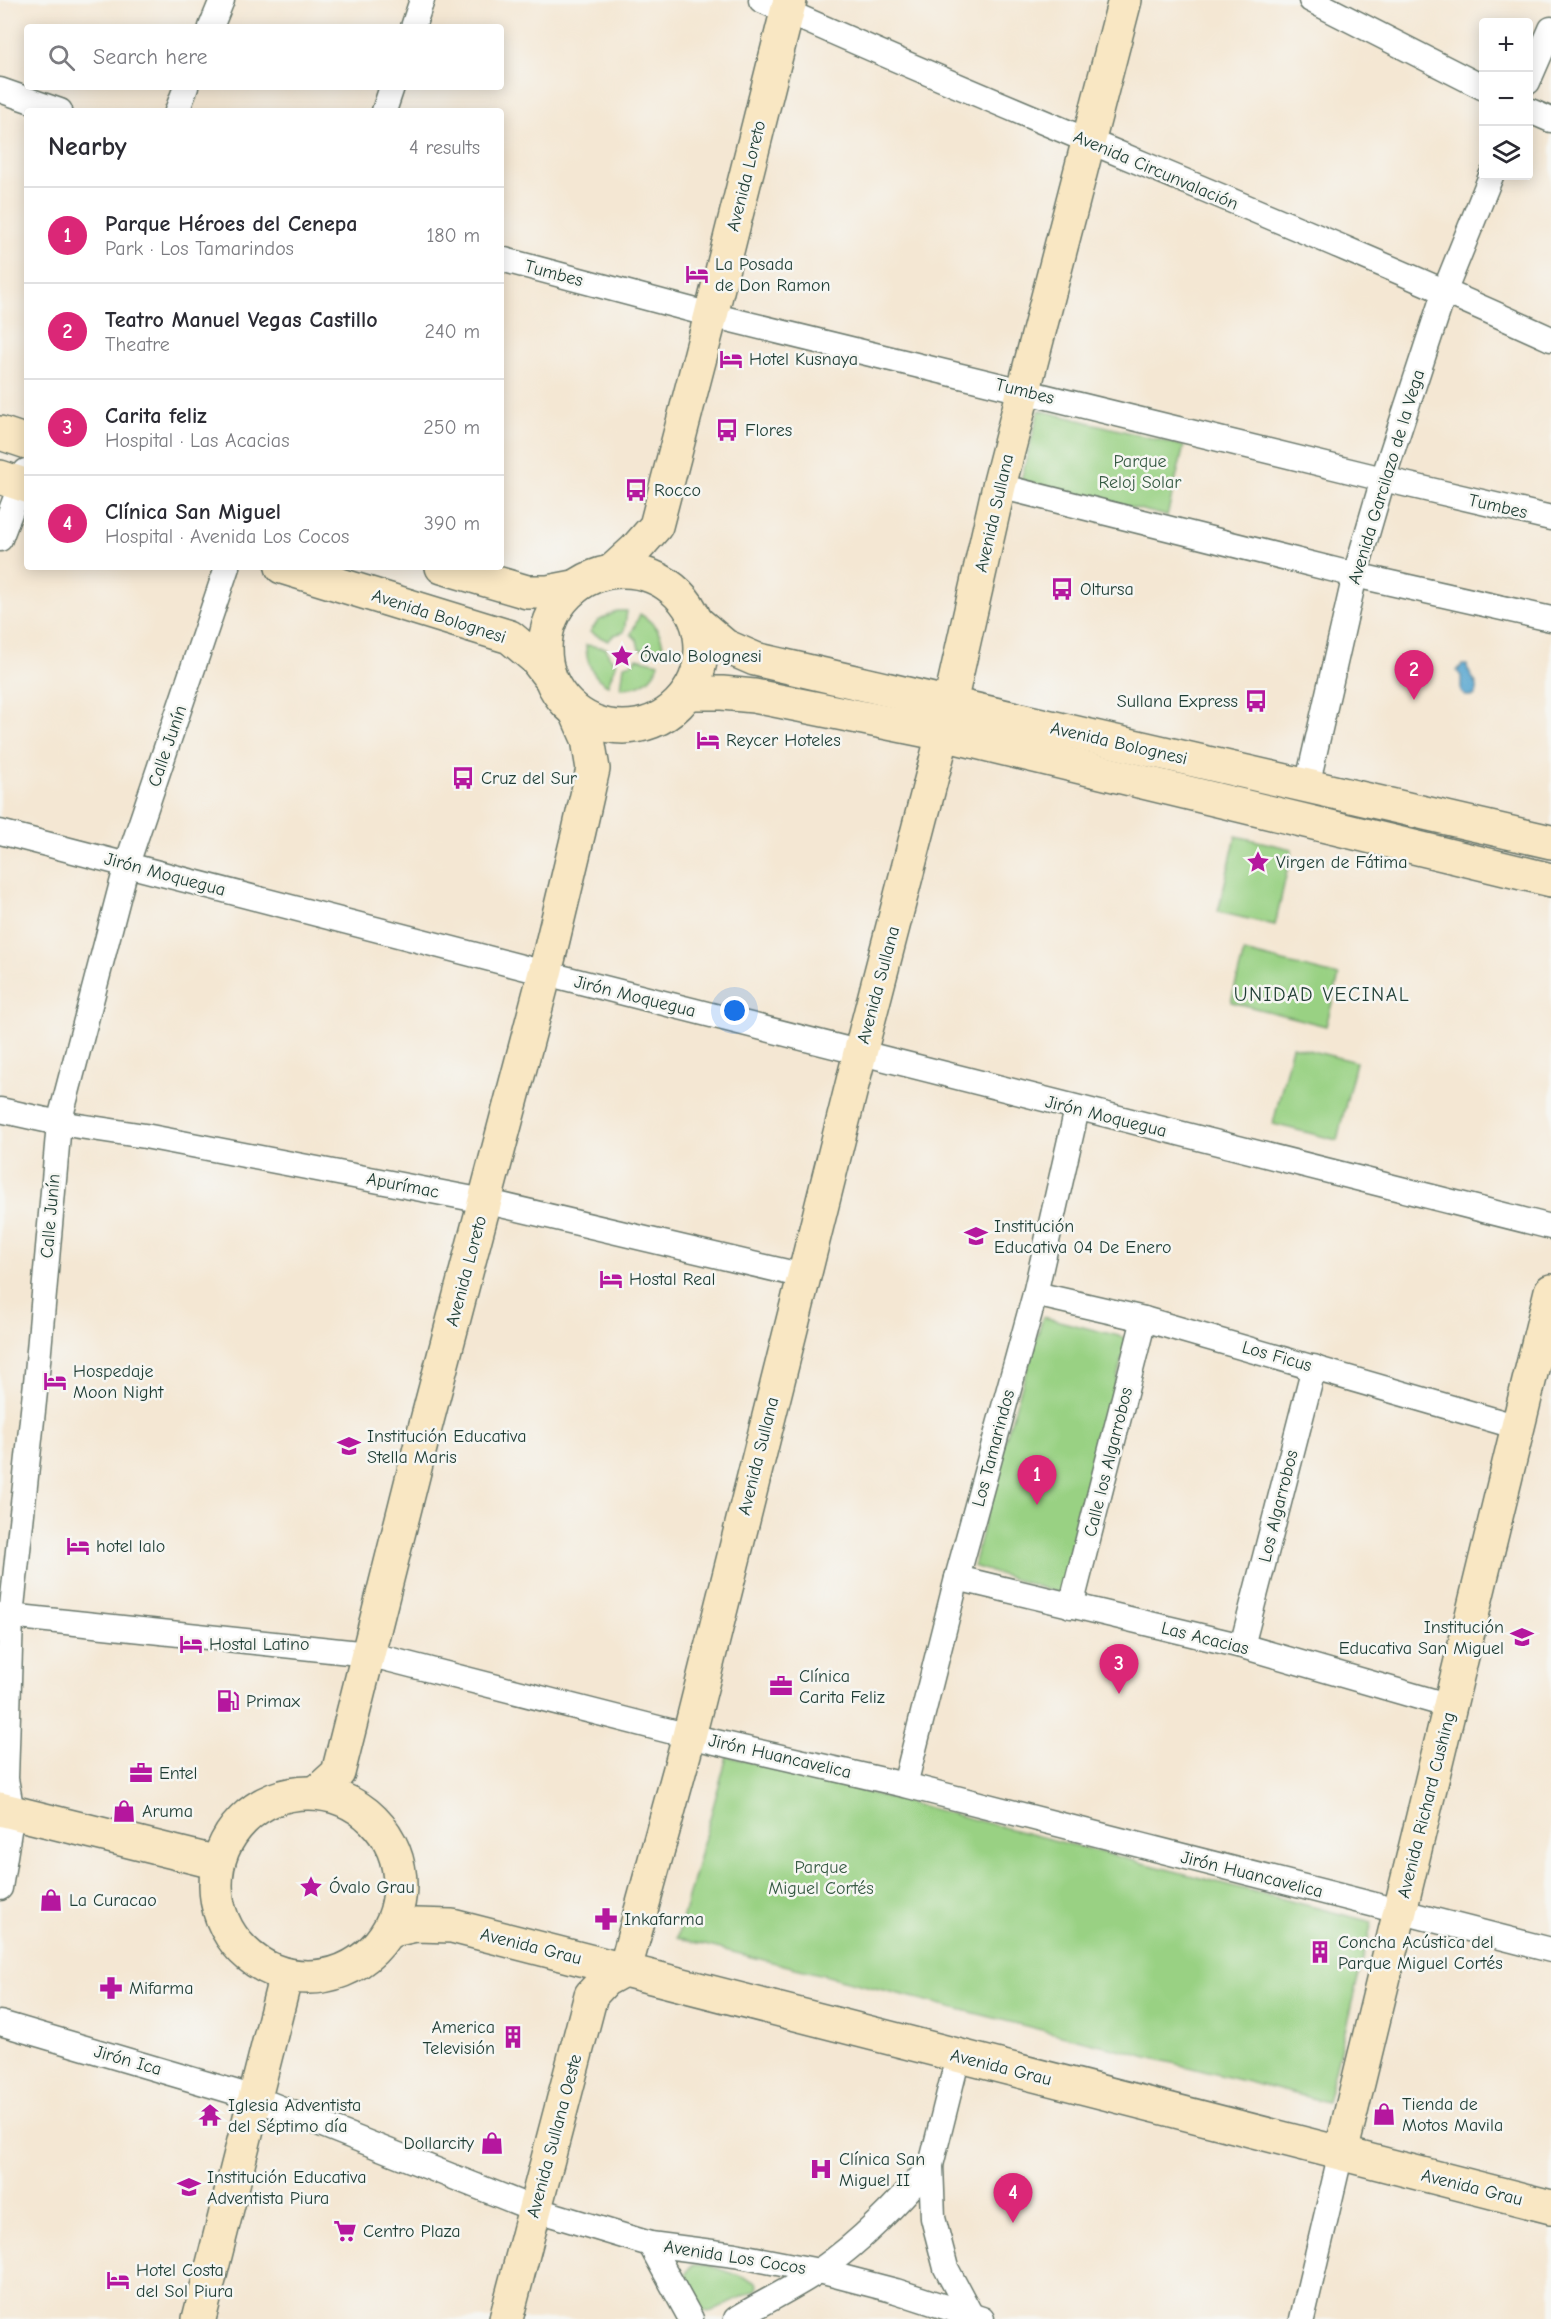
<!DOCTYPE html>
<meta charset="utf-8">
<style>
:root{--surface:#fff;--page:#f7f7f7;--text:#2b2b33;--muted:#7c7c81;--line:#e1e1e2;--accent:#db2777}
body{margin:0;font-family:"Comic Neue",sans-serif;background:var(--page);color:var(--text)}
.controls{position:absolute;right:18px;top:18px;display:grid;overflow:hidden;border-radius:6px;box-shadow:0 3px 15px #0003}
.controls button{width:54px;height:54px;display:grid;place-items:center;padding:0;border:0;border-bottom:2px solid var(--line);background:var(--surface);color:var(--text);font:30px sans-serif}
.you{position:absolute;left:735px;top:1011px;width:21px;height:21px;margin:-15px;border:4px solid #fff;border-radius:50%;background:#1a73e8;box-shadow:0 0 0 9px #1a73e833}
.badge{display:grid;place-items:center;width:39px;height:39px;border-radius:50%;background:var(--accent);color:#fff;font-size:20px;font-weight:700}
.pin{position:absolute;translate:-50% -50px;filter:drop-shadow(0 2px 3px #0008)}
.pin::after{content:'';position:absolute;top:32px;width:21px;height:18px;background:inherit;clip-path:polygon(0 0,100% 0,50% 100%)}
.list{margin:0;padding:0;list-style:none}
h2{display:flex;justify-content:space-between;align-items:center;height:78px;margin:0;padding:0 24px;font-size:26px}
h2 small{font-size:20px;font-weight:400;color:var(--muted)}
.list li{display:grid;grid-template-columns:39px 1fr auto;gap:18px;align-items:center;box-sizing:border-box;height:96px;padding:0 24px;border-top:2px solid var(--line)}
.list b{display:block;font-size:22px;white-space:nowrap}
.list p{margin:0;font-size:20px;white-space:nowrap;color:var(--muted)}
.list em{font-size:20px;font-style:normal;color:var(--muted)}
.icon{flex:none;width:33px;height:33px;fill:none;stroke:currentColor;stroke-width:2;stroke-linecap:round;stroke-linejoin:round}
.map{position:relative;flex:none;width:1551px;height:2319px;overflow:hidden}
.search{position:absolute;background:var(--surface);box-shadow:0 3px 15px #0003;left:24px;top:24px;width:480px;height:66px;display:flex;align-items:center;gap:15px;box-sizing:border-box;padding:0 21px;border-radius:6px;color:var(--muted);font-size:22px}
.panel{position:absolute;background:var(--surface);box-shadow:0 3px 15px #0003;left:24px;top:108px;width:480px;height:462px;border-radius:6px}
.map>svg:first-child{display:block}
</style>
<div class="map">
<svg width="1551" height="2319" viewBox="0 0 1551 2319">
<rect width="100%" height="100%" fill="#f6f6f2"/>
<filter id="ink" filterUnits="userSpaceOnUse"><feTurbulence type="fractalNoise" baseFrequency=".0167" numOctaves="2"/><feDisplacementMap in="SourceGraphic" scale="12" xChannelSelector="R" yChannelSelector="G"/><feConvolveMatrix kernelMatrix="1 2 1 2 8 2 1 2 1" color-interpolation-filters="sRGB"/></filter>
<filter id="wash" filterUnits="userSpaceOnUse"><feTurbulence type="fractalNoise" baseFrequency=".008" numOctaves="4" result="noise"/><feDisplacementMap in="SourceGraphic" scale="24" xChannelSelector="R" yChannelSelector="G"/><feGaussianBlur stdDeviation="1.35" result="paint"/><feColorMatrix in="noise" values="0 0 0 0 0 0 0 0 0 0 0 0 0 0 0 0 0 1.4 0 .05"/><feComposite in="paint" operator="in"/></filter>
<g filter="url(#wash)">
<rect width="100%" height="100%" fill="#f4e7d3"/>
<g fill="#99d183" stroke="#5c875c" stroke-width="1.5">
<polygon points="1039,410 1184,446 1167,516 1021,480"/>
<polygon points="617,611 627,611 624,632 614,635 608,641 590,632 598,621"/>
<path d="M640,614C655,623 664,635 663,653L639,649L637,640L631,634Z"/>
<path d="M586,645L606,648L609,656L616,663L608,685C592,678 586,661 586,645Z"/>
<path d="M637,658L659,663C653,681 639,688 621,688L624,665L632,663Z"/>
<polygon points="1236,836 1292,849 1275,925 1218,912"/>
<polygon points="1244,952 1339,976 1326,1026 1231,1002"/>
<polygon points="1292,1046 1356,1062 1337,1140 1273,1124"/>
<polygon points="1043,1317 1127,1338 1064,1595 973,1566 1004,1444"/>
<polygon points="727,1756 1372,1922 1327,2102 677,1938"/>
<path d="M693,2265H708L756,2282L758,2286L756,2290L710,2312L699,2310C693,2297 676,2275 693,2265Z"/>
</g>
<path fill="#55a4cf" stroke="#3a7082" stroke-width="1.5" d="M1462,665H1467C1468,678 1484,684 1474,696H1465L1461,692V676L1457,671Z"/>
</g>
<g filter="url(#ink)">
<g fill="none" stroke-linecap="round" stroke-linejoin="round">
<g stroke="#6a786c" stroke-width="27">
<g id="street">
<path d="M761,0C1022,118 1290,220 1551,339"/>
<polyline points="1311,0 1484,88"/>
<polyline points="211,27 222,0"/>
<polyline points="413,27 422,0"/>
<polyline points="1528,82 1551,29"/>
<polyline points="0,90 60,111"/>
<polyline points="1528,110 1551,120"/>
<polyline points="177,111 186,87"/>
<polyline points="384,111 392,87"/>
<polyline points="501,259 711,315 1383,479 1551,518"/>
<polyline points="999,486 1355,575 1551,619"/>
<polyline points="0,539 26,471"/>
<polyline points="1307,786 1355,575 1383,479 1445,290 1491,176"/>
<polyline points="0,832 545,973 1551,1227"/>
<polyline points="0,1110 59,1123 145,1136 484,1201 804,1276"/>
<polyline points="1035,1294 1144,1319 1518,1427"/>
<polyline points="957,1578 1242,1646 1450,1706"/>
<polyline points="1071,1606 1144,1319"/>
<polyline points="0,1615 368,1654 689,1736 905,1785 1551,1950"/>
<polyline points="1242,1646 1314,1367"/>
<polyline points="905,1785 957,1578 1035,1294 1077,1109"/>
<polyline points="0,1888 12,1812 6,1779 11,1616 37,1373 59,1123 127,864 227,567"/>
<polyline points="0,2023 255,2098 534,2209 650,2244 735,2255 819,2271 896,2291 982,2319"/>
<polyline points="958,2057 931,2165 933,2218 946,2268 971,2315"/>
<polyline points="650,2244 691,2319"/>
<path d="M736,2319C763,2302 794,2288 820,2270C862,2241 898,2203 931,2165"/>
<polyline points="1302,2319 1341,2153"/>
</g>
</g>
<g stroke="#6a786c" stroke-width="36">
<g id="secondary">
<polyline points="0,433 27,442"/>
<polyline points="0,477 27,486"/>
<polyline points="282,567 510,637 535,658 548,675"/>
<polyline points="442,567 527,592 548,592 574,587"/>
<circle cx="623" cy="649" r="78"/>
<polyline points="612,571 635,550 656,526 711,315 790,0"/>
<polyline points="698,623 725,646 755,659 1551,842"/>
<polyline points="688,693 722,693 754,696 943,734 1551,880"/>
<circle cx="308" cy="1885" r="92"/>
<polyline points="316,1793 338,1773 425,1428 545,973 579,831 593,769 588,739 576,712"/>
<polyline points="0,1809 218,1863"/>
<polyline points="389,1931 416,1925 452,1926 1551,2207"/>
<polyline points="1341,2153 1551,1291"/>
<polyline points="199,2319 286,1975"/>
<polyline points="506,2319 591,1995 605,1980 625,1969 689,1736 860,1053 943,734 999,486 1125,0"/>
</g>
</g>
<use href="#street" stroke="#fff" stroke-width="24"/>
<use href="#secondary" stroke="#f9e7c3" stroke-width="33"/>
</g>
</g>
<defs>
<g id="hotel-bare" transform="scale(1.8)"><path d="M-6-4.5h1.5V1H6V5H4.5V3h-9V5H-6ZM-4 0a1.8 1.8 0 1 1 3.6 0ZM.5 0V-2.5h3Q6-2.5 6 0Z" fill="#b5179e" stroke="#f6f6f2" stroke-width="2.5" paint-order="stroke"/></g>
<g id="bus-bare" transform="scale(1.8)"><path d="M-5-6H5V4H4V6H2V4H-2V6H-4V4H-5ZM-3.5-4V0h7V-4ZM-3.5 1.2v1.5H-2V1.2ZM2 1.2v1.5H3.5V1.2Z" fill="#b5179e" stroke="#f6f6f2" stroke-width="2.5" paint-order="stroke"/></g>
<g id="sight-bare" transform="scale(1.8)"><path d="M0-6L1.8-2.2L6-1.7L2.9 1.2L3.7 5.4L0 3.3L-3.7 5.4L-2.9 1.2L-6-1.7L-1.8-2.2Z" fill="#b5179e" stroke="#f6f6f2" stroke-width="2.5" paint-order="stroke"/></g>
<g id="school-bare" transform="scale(1.8)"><path d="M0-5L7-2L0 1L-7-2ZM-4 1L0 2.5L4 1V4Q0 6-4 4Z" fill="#b5179e" stroke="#f6f6f2" stroke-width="2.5" paint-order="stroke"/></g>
<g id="office-bare" transform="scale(1.8)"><path d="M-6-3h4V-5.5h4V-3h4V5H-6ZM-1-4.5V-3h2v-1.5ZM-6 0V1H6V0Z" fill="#b5179e" stroke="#f6f6f2" stroke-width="2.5" paint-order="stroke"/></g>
<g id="fuel-bare" transform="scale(1.8)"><path d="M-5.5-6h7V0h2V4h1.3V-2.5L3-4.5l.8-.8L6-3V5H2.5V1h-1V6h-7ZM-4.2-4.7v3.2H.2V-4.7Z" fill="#b5179e" stroke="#f6f6f2" stroke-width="2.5" paint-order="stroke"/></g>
<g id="shop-bare" transform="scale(1.8)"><path d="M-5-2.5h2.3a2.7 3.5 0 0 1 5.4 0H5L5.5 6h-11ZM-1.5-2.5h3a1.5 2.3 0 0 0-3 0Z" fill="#b5179e" stroke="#f6f6f2" stroke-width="2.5" paint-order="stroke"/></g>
<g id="pharmacy-bare" transform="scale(1.8)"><path d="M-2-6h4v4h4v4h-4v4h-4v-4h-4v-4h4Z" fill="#b5179e" stroke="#f6f6f2" stroke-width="2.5" paint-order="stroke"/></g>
<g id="building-bare" transform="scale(1.8)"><path d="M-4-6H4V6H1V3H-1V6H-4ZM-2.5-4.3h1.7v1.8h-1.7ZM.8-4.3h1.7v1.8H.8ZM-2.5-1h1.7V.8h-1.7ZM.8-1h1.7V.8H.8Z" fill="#b5179e" stroke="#f6f6f2" stroke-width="2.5" paint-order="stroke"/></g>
<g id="temple-bare" transform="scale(1.8)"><path d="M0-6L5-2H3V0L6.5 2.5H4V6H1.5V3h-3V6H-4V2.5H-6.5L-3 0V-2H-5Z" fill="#b5179e" stroke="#f6f6f2" stroke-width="2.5" paint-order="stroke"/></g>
<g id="hospital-bare" transform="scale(1.8)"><path d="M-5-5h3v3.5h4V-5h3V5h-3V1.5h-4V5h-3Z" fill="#b5179e" stroke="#f6f6f2" stroke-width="2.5" paint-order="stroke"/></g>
<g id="supermarket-bare" transform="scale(1.8)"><path d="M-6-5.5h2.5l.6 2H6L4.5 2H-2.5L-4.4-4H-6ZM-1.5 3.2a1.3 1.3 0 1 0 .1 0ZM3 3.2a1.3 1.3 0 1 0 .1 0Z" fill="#b5179e" stroke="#f6f6f2" stroke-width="2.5" paint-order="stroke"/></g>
</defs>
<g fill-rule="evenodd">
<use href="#hotel-bare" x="697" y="274"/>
<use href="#hotel-bare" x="731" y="359"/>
<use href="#bus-bare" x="727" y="430"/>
<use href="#bus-bare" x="636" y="490"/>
<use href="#bus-bare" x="1062" y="589"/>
<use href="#sight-bare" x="622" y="656"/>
<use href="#bus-bare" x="1256" y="701"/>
<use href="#hotel-bare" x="708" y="740"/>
<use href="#bus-bare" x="463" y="778"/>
<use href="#sight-bare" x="1258" y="862"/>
<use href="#school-bare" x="976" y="1236"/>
<use href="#hotel-bare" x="611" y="1279"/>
<use href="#hotel-bare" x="55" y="1381"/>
<use href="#school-bare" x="349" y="1446"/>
<use href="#hotel-bare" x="78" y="1546"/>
<use href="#school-bare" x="1522" y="1637"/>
<use href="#hotel-bare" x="191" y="1644"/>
<use href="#office-bare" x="781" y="1686"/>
<use href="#fuel-bare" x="228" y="1701"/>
<use href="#office-bare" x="141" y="1773"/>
<use href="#shop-bare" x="124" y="1811"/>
<use href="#sight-bare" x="311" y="1887"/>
<use href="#shop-bare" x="51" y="1900"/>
<use href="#pharmacy-bare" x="606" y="1919"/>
<use href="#building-bare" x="1320" y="1952"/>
<use href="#pharmacy-bare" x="111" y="1988"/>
<use href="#building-bare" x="513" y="2037"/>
<use href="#shop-bare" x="1384" y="2114"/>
<use href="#temple-bare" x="210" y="2115"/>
<use href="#shop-bare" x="492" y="2143"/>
<use href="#hospital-bare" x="821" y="2169"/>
<use href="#school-bare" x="189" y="2187"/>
<use href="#supermarket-bare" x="345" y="2231"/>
<use href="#hotel-bare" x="118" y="2280"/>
</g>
<g text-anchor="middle" stroke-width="5" stroke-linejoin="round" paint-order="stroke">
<g font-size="18" fill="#1f3d34" stroke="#f6f6f2">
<text transform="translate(1156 170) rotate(23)" y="6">Avenida Circunvalación</text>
<text transform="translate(746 176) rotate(-76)" y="6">Avenida Loreto</text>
<text transform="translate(554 273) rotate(15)" y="6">Tumbes</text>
<text transform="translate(1025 391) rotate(14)" y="6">Tumbes</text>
<text transform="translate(1386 477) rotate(-73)" y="6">Avenida Garcilazo de la Vega</text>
<text transform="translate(1498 506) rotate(13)" y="6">Tumbes</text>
<text transform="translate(994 513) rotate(-77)" y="6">Avenida Sullana</text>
<text transform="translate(439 616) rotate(18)" y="6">Avenida Bolognesi</text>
<text transform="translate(1119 743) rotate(13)" y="6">Avenida Bolognesi</text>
<text transform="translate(167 746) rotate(-71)" y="6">Calle Junín</text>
<text transform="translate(165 874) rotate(15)" y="6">Jirón Moquegua</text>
<text transform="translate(878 985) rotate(-75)" y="6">Avenida Sullana</text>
<text transform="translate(635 996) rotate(14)" y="6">Jirón Moquegua</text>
<text transform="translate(1106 1116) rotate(14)" y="6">Jirón Moquegua</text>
<text transform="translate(403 1185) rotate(11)" y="6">Apurímac</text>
<text transform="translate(50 1216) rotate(-85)" y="6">Calle Junín</text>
<text transform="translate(466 1271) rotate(-75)" y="6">Avenida Loreto</text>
<text transform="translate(1277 1356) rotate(16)" y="6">Los Ficus</text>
<text transform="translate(993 1448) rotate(-75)" y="6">Los Tamarindos</text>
<text transform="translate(758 1456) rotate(-76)" y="6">Avenida Sullana</text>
<text transform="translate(1108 1462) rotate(-76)" y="6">Calle los Algarrobos</text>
<text transform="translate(1278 1506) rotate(-76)" y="6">Los Algarrobos</text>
<text transform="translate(1205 1638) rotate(14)" y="6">Las Acacias</text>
<text transform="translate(780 1756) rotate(13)" y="6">Jirón Huancavelica</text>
<text transform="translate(1426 1805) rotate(-76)" y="6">Avenida Richard Cushing</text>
<text transform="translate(1252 1874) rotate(14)" y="6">Jirón Huancavelica</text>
<text transform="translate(531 1946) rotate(14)" y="6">Avenida Grau</text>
<text transform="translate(128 2060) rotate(16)" y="6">Jirón Ica</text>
<text transform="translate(1001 2067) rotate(14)" y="6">Avenida Grau</text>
<text transform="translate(554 2136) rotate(-75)" y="6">Avenida Sullana Oeste</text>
<text transform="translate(1472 2187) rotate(14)" y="6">Avenida Grau</text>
<text transform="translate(735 2257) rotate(9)" y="6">Avenida Los Cocos</text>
</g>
<g font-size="18" fill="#1f3d34" stroke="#f6f6f2" text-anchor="start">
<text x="715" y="270">La Posada<tspan x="715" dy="21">de Don Ramon</tspan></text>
<text x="749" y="365">Hotel Kusnaya</text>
<text x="745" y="436">Flores</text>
<text x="654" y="496">Rocco</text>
<text x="1080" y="595">Oltursa</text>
<text x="640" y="662">Óvalo Bolognesi</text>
<text x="1238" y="707" text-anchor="end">Sullana Express</text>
<text x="726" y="746">Reycer Hoteles</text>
<text x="481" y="784">Cruz del Sur</text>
<text x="1276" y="868">Virgen de Fátima</text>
<text x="994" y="1232">Institución<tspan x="994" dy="21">Educativa 04 De Enero</tspan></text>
<text x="629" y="1285">Hostal Real</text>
<text x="73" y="1377">Hospedaje<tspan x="73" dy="21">Moon Night</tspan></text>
<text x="367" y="1442">Institución Educativa<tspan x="367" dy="21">Stella Maris</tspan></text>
<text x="96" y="1552">hotel lalo</text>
<text x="1504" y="1633" text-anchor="end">Institución<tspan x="1504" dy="21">Educativa San Miguel</tspan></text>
<text x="209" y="1650">Hostal Latino</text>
<text x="799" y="1682">Clínica<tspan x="799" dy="21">Carita Feliz</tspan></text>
<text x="246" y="1707">Primax</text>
<text x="159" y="1779">Entel</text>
<text x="142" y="1817">Aruma</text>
<text x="329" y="1893">Óvalo Grau</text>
<text x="69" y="1906">La Curacao</text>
<text x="624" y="1925">Inkafarma</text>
<text x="1338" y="1948">Concha Acústica del<tspan x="1338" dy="21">Parque Miguel Cortés</tspan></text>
<text x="129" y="1994">Mifarma</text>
<text x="495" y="2033" text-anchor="end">America<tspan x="495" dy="21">Televisión</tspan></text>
<text x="1402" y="2110">Tienda de<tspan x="1402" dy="21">Motos Mavila</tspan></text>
<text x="228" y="2111">Iglesia Adventista<tspan x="228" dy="21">del Séptimo día</tspan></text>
<text x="474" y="2149" text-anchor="end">Dollarcity</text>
<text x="839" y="2165">Clínica San<tspan x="839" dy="21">Miguel II</tspan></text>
<text x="207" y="2183">Institución Educativa<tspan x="207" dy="21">Adventista Piura</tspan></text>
<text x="363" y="2237">Centro Plaza</text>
<text x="136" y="2276">Hotel Costa<tspan x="136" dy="21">del Sol Piura</tspan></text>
</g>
<g font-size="18" fill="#375b44" stroke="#f6f6f2">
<text x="1140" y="467">Parque<tspan x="1140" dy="21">Reloj Solar</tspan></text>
<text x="821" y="1873">Parque<tspan x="821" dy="21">Miguel Cortés</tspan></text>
</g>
<g font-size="20" letter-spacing="1.5" fill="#1f3d34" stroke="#f6f6f2">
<text x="1322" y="1001">UNIDAD VECINAL</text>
</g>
</g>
</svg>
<div class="controls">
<button>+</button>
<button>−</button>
<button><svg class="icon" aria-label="layers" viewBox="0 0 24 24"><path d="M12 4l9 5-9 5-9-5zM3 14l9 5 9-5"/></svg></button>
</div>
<div class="you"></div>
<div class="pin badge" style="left:1037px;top:1505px">1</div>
<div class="pin badge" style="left:1414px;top:700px">2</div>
<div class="pin badge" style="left:1119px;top:1694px">3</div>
<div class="pin badge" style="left:1013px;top:2223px">4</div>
<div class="search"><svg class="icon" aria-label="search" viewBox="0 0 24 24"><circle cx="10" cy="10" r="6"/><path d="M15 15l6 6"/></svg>Search here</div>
<section class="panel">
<h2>Nearby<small>4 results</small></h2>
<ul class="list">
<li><span class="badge">1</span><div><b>Parque Héroes del Cenepa</b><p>Park · Los Tamarindos</p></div><em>180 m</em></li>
<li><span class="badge">2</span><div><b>Teatro Manuel Vegas Castillo</b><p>Theatre</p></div><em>240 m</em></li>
<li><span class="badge">3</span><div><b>Carita feliz</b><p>Hospital · Las Acacias</p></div><em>250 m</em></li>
<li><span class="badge">4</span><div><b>Clínica San Miguel</b><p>Hospital · Avenida Los Cocos</p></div><em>390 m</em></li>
</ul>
</section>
</div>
